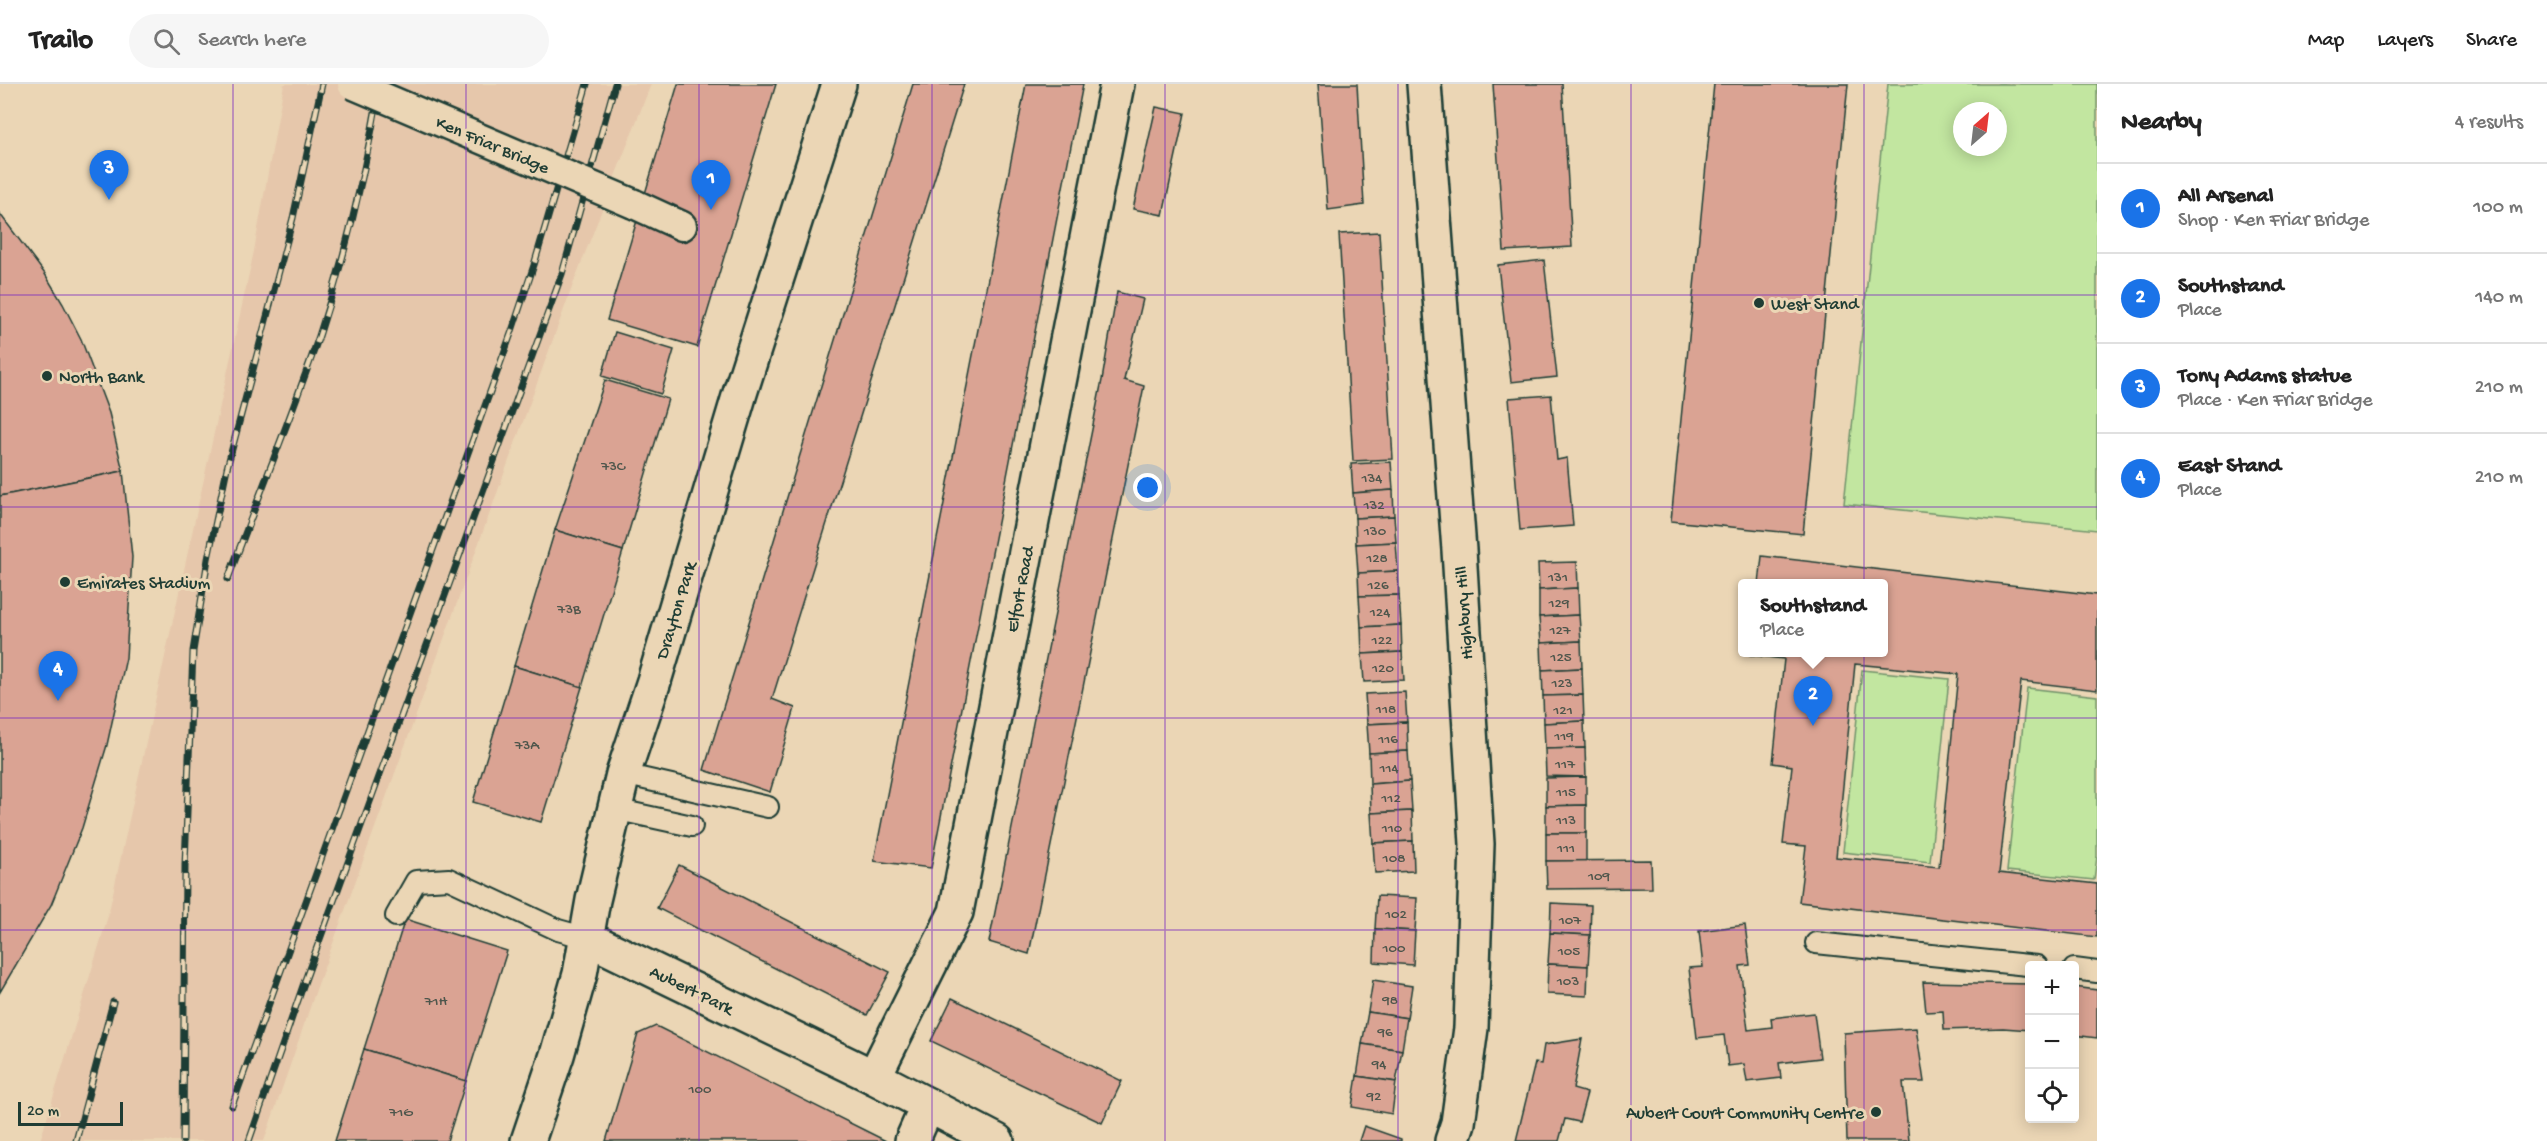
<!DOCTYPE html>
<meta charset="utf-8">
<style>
:root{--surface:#fff;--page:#f6f6f6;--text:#222;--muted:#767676;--line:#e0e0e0;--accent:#1a73e8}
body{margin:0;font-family:"Gochi Hand",sans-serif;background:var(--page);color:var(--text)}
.controls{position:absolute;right:18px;bottom:18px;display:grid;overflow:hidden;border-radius:6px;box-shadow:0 3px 15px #0003}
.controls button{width:54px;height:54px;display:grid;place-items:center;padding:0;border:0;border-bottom:2px solid var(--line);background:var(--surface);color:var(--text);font:30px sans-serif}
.compass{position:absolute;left:1953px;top:18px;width:54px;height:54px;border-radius:50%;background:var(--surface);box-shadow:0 3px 15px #0003;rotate:28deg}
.scale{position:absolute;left:18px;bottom:15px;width:105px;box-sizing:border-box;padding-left:6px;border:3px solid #1f3d34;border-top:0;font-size:16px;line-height:21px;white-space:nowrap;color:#1f3d34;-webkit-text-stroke:4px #ebd6b5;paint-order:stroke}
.you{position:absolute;left:1148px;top:404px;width:21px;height:21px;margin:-15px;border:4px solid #fff;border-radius:50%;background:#1a73e8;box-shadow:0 0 0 9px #1a73e833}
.badge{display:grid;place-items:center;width:39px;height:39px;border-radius:50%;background:var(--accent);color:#fff;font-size:20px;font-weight:700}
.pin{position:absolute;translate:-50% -50px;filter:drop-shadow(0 2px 3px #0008)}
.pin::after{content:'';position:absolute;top:32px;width:21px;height:18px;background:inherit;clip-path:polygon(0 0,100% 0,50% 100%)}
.popup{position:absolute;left:1738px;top:495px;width:150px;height:78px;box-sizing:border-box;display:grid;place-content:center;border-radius:6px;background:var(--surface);filter:drop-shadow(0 2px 4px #0005);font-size:20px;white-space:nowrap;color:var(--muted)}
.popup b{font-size:22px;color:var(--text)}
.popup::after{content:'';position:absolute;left:50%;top:100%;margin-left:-12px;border:12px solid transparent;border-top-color:var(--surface)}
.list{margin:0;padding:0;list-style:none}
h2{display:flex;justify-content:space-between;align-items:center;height:78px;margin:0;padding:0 24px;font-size:26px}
h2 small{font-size:20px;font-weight:400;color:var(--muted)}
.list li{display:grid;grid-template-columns:39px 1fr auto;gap:18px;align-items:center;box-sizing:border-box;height:90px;padding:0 24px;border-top:2px solid var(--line)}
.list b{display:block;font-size:22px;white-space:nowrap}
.list p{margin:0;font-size:20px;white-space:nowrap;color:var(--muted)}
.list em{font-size:20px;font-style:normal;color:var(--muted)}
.icon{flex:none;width:33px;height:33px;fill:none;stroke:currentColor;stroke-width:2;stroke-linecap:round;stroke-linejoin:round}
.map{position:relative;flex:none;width:2097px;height:1057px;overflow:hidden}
header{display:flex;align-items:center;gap:36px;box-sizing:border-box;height:84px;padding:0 30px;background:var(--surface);border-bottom:2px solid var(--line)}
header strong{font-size:28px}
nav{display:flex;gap:33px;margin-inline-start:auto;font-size:21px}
.search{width:420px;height:54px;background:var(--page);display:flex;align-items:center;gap:15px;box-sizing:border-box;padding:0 21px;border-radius:33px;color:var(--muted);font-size:22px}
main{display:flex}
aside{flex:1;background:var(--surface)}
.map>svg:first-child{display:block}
</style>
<header>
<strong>Trailo</strong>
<div class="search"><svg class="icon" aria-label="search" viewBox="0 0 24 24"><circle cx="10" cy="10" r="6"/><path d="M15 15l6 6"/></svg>Search here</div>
<nav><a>Map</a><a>Layers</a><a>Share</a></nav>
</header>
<main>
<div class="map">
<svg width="2097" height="1057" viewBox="0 0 2097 1057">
<rect width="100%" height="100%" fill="#ebd6b5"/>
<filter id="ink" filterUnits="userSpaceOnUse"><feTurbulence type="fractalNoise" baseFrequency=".0167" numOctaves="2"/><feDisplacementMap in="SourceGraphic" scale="12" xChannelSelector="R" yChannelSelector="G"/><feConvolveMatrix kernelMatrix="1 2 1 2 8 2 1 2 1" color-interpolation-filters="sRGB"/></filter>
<g filter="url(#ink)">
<polygon fill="#e6c7ab" points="284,0 651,0 575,195 317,903 264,1057 40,1057 108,832 254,167"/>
<g fill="#c2e6a0" stroke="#70926a" stroke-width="1.5" fill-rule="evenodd">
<path d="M1888,0H2097V446L1844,420ZM1962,27H1998V63H1962Z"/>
<polygon points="1862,586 1949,595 1930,778 1843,768"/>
<polygon points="2027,604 2097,612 2097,772 2094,796 2007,787"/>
</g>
<g fill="#daa393" stroke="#1f3d34" stroke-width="1.5" fill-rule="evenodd">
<polygon points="678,0 776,0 697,263 607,236"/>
<polygon points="913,0 964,0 772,615 795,624 770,708 704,686"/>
<polygon points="1026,0 1083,0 931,784 874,777"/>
<polygon points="1318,0 1357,0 1364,121 1328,126"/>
<polygon points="1493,0 1562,0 1572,163 1504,167"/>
<polygon points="1714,0 1848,0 1803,450 1671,437"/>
<polygon points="1156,23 1185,29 1163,131 1133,125"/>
<polygon points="0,130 45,190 63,220 81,255 109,329 123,387 0,412"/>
<polygon points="1379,148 1393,375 1353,377 1339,150"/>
<polygon points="1544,176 1557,293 1511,298 1498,181"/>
<polygon points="1117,208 1143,215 1124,296 1144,302 1029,870 989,858 1102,296"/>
<polygon points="615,248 674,266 661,310 602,292"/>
<polygon points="605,296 668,315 623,467 555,446"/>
<polygon points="1551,311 1557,376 1567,374 1573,442 1520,446 1509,314"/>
<polygon points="1391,378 1393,406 1353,409 1351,380"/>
<polygon points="123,387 132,473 126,574 107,661 82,744 51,821 0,908 0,412"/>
<polygon points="1393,406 1394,432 1355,434 1353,409"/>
<polygon points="1394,432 1396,458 1356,460 1355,434"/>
<polygon points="555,446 623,467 582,603 514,582"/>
<polygon points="1396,458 1398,487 1358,489 1356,460"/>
<path d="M1762,472L2097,511V606L2021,597L1999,789L2097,800V853L1799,818L1806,762L1783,760L1792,682L1773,679L1784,575L1750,571L1751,568H1884V500H1759ZM1855,580L1958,590L1939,783L1836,773Z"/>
<polygon points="1577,478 1578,504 1539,506 1538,479"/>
<polygon points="1398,487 1399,511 1359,512 1358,489"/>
<polygon points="1578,504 1579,531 1539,533 1539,506"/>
<polygon points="1399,511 1401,541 1361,543 1359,512"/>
<polygon points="1579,531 1581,557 1541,559 1539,533"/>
<polygon points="1401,541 1402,568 1362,570 1361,543"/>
<polygon points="1581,557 1582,584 1542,586 1541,559"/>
<polygon points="1402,568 1404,596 1364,598 1362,570"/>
<polygon points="514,582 582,603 541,738 473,718"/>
<polygon points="1582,584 1583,611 1543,612 1542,586"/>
<polygon points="1405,608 1407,638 1367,640 1365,610"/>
<polygon points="1583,611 1584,637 1544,639 1543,612"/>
<polygon points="1584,637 1585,664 1545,665 1544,639"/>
<polygon points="1407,638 1408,667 1369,669 1367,640"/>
<polygon points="1585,664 1586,693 1546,692 1545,665"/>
<polygon points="1408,667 1410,697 1370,700 1369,669"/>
<polygon points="1586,693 1586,721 1546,722 1546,694"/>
<polygon points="1410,697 1412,727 1371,729 1370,700"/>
<polygon points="1586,721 1586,749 1546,749 1546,722"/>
<polygon points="1412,727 1413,757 1373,759 1371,729"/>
<rect x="1546" y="749" width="40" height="28"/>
<polygon points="1413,757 1414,787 1375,789 1373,759"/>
<polygon points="1651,776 1652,804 1547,805 1546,777"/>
<polygon points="679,781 890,888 867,931 657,824"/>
<polygon points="1377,812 1417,814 1415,847 1375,845"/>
<polygon points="1551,819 1591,821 1590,851 1550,849"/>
<polygon points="405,835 507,867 466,997 364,965"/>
<polygon points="1745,841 1750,881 1740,882 1748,946 1772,943 1771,934 1814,929 1820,974 1779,979 1781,994 1747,998 1744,980 1728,982 1724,951 1697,954 1689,884 1703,883 1699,847"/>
<polygon points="1375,845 1415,847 1413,881 1374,878"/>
<polygon points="1550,849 1590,851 1588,882 1548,880"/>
<polygon points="1548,880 1588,882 1587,912 1547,910"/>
<polygon points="1373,896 1412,902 1407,934 1368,928"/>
<polygon points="1923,898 2030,900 2030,946 2003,944 1944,946 1943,927 1926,928"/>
<polygon points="2074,903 2097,906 2097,954 2074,951"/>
<polygon points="952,914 1122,997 1102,1039 931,957"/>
<polygon points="1368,928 1407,934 1402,966 1362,960"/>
<polygon points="656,942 886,1057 606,1057 638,950"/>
<polygon points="1916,944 1924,998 1903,998 1909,1057 1847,1057 1844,949"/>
<polygon points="1582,955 1573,1005 1587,1009 1579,1038 1565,1035 1559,1057 1516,1057 1535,979 1541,980 1544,961"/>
<polygon points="1362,960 1402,966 1396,998 1357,992"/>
<polygon points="364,965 466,997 447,1057 335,1057"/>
<polygon points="1357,992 1396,998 1392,1030 1352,1023"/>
<polygon points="1364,1042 1401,1055 1401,1057 1359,1057"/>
</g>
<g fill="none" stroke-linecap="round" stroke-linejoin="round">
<g stroke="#1f3d34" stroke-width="24">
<g id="service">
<polyline points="623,690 768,723"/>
<polyline points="614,725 692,742"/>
<polyline points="396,832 416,797 449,795 558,846 587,854"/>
<polyline points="1816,859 2037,882"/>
<polyline points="2074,885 2097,888"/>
</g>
</g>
<g stroke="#1f3d34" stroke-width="33">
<polyline id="pedestrian" points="634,120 682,142"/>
</g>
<g stroke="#1f3d34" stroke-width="38">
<g id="minor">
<polyline points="1424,0 1459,466 1477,760 1471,944 1458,1039 1452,1057"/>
<polyline points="587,854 874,993 997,1057"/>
<polyline points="874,993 956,828 1117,0"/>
<polyline points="528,1057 557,971 580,890 593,816 623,690 654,597 740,309 839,0"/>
<polyline points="912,1057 928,1021"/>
</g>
</g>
<use href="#service" stroke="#ebd6b5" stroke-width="20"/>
<use href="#pedestrian" stroke="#ebd6b5" stroke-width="28"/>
<use href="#minor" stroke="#ebd6b5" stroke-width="33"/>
<g stroke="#1f3d34" stroke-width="7">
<g id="rail">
<path d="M228,495C258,414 291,333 319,252C346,170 366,85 380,0"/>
<polyline points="232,1022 512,247 534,181 587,0"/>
<polyline points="76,1057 113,918"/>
<polyline points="183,1057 185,781 193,567 208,475 227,384 293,134 322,0"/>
<polyline points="249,1057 304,899 562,190 615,0"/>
</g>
</g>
<use href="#rail" stroke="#ebd6b5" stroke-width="4.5" stroke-dasharray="14" stroke-linecap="butt"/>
<g stroke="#1f3d34" stroke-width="33" stroke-linecap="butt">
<polyline id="pedestrian-bridge" points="352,0 634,120"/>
</g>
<use href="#pedestrian-bridge" stroke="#ebd6b5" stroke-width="28"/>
</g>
</g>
<path fill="none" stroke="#7b2cbf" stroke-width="1.5" stroke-opacity="0.55" d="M233,0V1057M466,0V1057M699,0V1057M932,0V1057M1165,0V1057M1398,0V1057M1631,0V1057M1864,0V1057M0,211H2097M0,423H2097M0,634H2097M0,846H2097"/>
<g fill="#1f3d34" stroke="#ebd6b5" stroke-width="2">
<circle cx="1759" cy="219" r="6"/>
<circle cx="47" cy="292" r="6"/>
<circle cx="65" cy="498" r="6"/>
<circle cx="1876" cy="1028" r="6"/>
</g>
<g text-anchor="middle" stroke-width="6" stroke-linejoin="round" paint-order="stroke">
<g font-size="15" fill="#4e564c">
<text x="613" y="386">73C</text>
<text x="1372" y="398">134</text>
<text x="1374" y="425">132</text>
<text x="1375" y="451">130</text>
<text x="1377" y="478">128</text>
<text x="1558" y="497">131</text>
<text x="1378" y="505">126</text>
<text x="1559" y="523">129</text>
<text x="569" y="529">73B</text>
<text x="1380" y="532">124</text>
<text x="1560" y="550">127</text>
<text x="1382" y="560">122</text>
<text x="1561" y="577">125</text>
<text x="1383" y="588">120</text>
<text x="1562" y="603">123</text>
<text x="1386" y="629">118</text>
<text x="1563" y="630">121</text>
<text x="1564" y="656">119</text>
<text x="1388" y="659">116</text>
<text x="527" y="665">73A</text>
<text x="1565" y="684">117</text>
<text x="1389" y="688">114</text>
<text x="1566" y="712">115</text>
<text x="1391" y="718">112</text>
<text x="1566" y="740">113</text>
<text x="1392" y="748">110</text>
<text x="1566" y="768">111</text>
<text x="1394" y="778">108</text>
<text x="1599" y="796">109</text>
<text x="1396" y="834">102</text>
<text x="1570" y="840">107</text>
<text x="1394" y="868">100</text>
<text x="1569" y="871">105</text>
<text x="1568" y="901">103</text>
<text x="1390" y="920">98</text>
<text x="436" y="921">71H</text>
<text x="1385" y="952">96</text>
<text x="1379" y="984">94</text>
<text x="700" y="1009">100</text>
<text x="1374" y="1016">92</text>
<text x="401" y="1032">71G</text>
</g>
<g font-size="18" fill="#1f3d34" stroke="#ebd6b5">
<text transform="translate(493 60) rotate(23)" y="6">Ken Friar Bridge</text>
<text transform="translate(1019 505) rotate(-79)" y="6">Elfort Road</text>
<text transform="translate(675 526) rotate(-73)" y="6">Drayton Park</text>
<text transform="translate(1463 529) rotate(-94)" y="6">Highbury Hill</text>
<text transform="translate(692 905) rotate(26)" y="6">Aubert Park</text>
</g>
<g font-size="18" fill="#1f3d34" stroke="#ebd6b5" text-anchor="start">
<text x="1771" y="225">West Stand</text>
<text x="59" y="298">North Bank</text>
<text x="77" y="504">Emirates Stadium</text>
<text x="1864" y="1034" text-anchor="end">Aubert Court Community Centre</text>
</g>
</g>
</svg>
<div class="controls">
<button>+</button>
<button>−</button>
<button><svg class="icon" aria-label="locate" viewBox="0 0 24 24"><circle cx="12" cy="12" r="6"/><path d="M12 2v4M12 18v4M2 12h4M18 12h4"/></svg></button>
</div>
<svg class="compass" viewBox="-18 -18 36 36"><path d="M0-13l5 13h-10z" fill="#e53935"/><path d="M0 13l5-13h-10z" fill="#767676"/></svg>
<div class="scale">20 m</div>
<div class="you"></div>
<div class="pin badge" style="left:711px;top:126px">1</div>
<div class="pin badge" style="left:1813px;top:642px">2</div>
<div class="popup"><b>Southstand</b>Place</div>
<div class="pin badge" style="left:109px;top:116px">3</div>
<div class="pin badge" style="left:58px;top:617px">4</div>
</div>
<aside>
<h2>Nearby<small>4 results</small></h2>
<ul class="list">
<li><span class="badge">1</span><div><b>All Arsenal</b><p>Shop · Ken Friar Bridge</p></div><em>100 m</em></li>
<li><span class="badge">2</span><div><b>Southstand</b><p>Place</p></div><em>140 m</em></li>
<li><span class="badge">3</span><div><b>Tony Adams statue</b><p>Place · Ken Friar Bridge</p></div><em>210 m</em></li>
<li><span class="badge">4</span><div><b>East Stand</b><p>Place</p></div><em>210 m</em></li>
</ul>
</aside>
</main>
